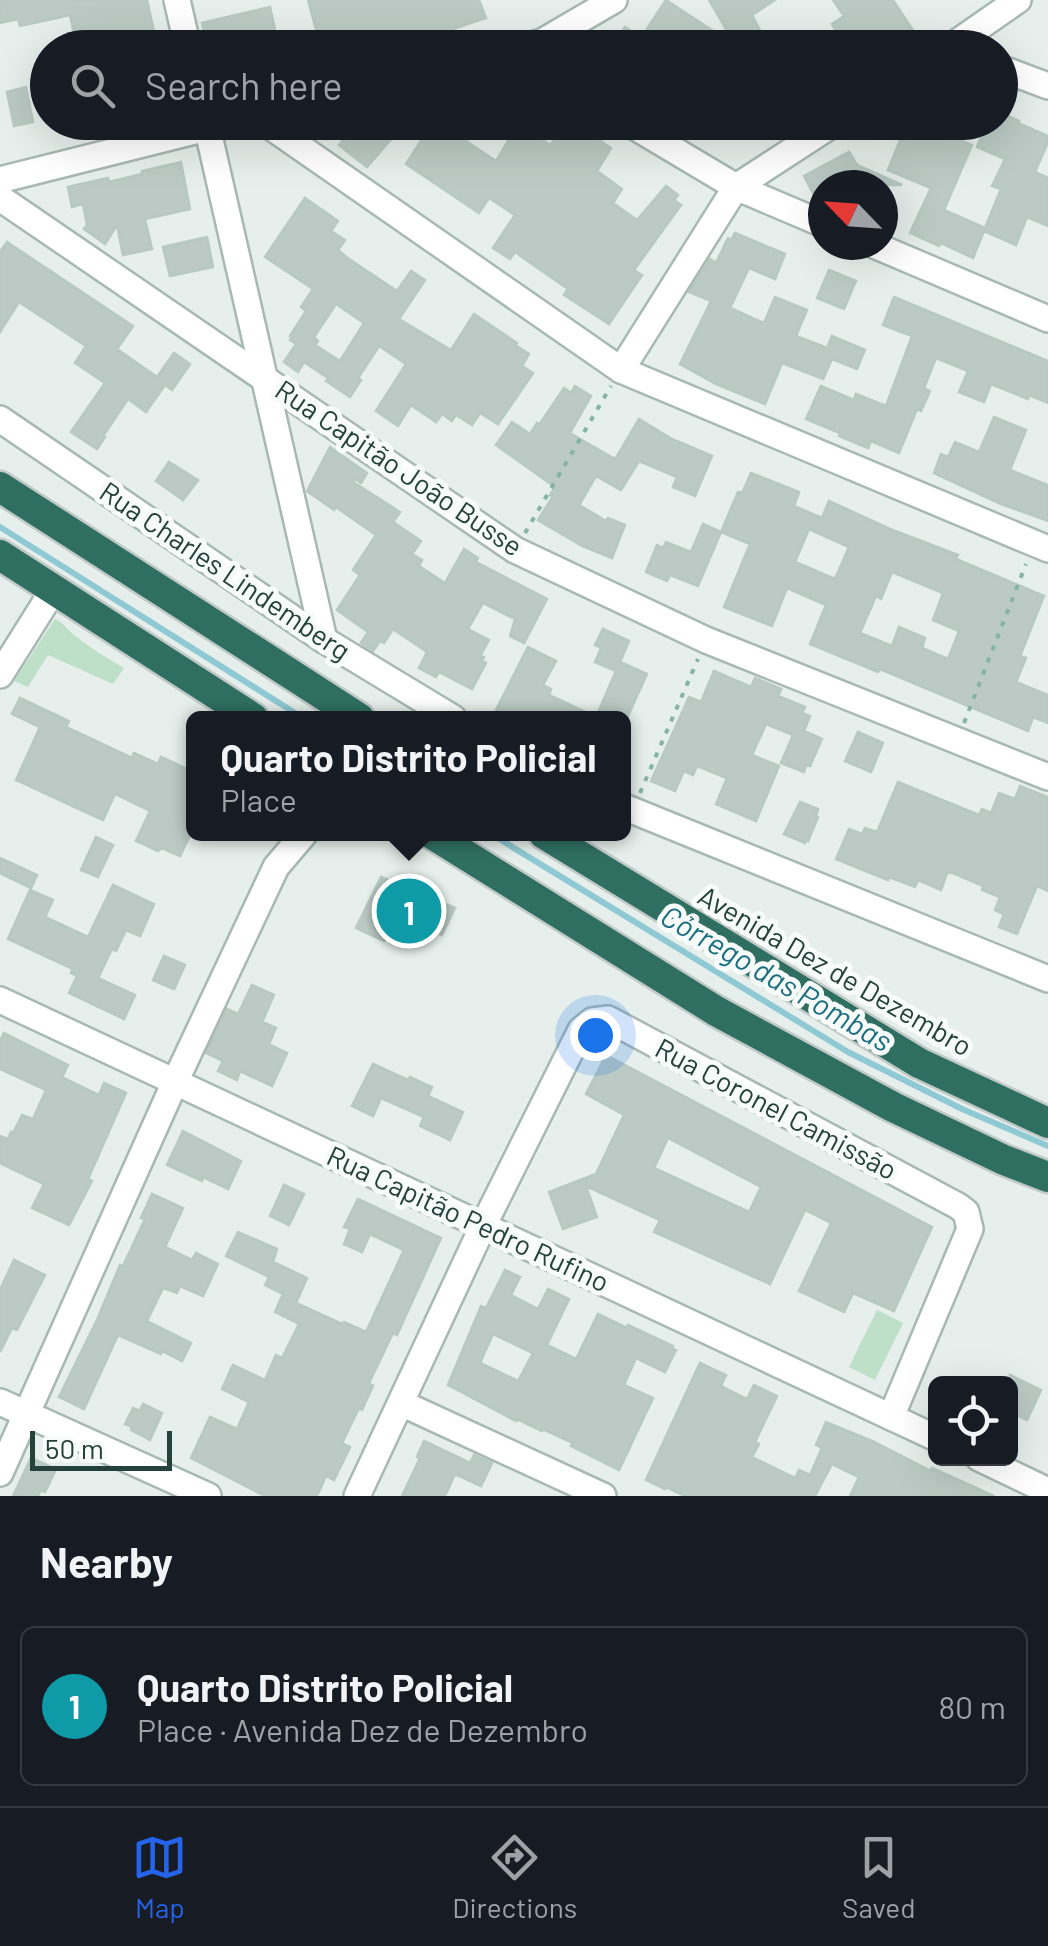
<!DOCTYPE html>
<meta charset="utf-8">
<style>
:root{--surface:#171b24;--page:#242831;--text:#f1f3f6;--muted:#9ea1a6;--line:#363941;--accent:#2563eb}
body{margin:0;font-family:Barlow,sans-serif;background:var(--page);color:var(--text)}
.controls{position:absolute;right:30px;bottom:30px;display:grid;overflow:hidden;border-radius:15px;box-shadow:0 10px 40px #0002}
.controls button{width:90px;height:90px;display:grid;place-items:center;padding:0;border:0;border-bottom:2px solid var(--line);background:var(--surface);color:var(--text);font:50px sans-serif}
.compass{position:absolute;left:808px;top:170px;width:90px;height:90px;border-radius:50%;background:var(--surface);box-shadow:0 10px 40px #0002;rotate:295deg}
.scale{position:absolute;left:30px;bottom:25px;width:142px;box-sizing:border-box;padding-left:10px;border:5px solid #24423a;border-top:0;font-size:28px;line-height:35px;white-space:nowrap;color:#24423a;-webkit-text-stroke:8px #f7fbf9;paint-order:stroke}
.you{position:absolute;left:595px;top:1035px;width:35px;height:35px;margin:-25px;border:8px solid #fff;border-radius:50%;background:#1a73e8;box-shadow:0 0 0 15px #1a73e833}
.badge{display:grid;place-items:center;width:65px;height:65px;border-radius:50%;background:var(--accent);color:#fff;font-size:32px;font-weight:700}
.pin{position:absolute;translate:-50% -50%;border:5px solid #fff;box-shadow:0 2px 10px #0006}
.popup{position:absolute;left:186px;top:711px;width:445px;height:130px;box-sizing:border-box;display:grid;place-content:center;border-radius:15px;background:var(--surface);filter:drop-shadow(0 2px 8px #0005);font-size:32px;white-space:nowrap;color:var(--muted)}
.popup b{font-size:38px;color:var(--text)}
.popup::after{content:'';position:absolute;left:50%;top:100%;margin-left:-20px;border:20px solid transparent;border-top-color:var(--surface)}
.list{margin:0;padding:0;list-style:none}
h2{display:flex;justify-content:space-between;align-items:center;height:130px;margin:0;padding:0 40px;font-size:42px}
h2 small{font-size:32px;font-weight:400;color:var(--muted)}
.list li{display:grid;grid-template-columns:65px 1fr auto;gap:30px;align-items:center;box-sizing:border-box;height:160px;margin:0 20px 20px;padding:0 20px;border:2px solid var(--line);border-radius:15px}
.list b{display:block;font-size:38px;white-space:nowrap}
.list p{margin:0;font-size:32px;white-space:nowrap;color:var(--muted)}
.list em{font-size:32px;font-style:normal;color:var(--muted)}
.icon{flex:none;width:55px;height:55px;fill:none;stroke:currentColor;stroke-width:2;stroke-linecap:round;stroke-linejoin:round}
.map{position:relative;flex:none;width:1048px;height:1496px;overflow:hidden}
.search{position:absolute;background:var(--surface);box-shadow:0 10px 40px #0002;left:30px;right:30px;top:30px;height:110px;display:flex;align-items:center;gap:25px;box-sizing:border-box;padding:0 35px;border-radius:55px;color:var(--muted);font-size:38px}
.sheet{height:310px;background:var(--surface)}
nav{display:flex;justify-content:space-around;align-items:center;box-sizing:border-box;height:140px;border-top:2px solid var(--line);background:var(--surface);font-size:28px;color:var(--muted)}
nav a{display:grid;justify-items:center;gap:5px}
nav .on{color:var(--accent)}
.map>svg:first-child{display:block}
</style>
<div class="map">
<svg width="1048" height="1496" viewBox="0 0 1048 1496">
<rect width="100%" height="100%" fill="#e6efeb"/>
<g fill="#bfe0c8">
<path d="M55,619C64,623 67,629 74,635C89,647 106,658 124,668L113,684L48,655L28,687L14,681Z"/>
<polygon points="877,1310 903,1323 875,1380 849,1367"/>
</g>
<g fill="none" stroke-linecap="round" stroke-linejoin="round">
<g stroke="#8ec9d4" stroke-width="6">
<polyline points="0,527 303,718"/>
<polyline points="491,834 848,1052 962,1109 1048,1146"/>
</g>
</g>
<g fill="#bbcac4" stroke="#b8c9c2" stroke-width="2.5" fill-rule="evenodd">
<polygon points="0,0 147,0 157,45 147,48 77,48 70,15 20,26 18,19 0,23"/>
<polygon points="308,0 479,0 486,18 396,48 321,48"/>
<polygon points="666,0 736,46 709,0 775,0 752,15 769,48 611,48 625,27 641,38"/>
<polygon points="833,0 893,0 916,35 898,48 846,48 832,24 844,16"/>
<polygon points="270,7 279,48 208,48 202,23"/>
<polygon points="26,87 33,122 14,126 7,92"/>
<polygon points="1000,112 1019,121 1018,123 1048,136 1048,142 1035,172 1048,178 1048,226 1027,217 1016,245 984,231 973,258 941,243 939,246 910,233 931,188 888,170 901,138 904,140 910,126 923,132 927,122 953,122 947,135 972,145 944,210 985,228 1001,189 992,186 1005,159 977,147 987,122 1000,122"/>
<polygon points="357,122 406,122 367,167 339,145"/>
<polygon points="433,122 479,122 466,141 496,161 517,126 551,145 563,122 573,122 611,148 597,171 622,189 613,203 637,220 666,186 678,195 674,200 681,205 634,270 642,275 609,324 564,295 568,289 515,252 510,259 493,248 515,215 489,198 479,213 406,164"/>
<polygon points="849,152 857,165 902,185 823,185 823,190 814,195 804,176"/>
<polygon points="181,162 190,209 145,219 152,249 123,255 117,225 105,244 84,229 87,225 83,204 72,207 68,187 108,178 109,182 142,174 142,171"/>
<path d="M305,198L338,221L331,231L345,240L338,250L346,257L397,291L411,271L425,280L399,319L451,350L474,314L517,343L515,345L529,354L522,366L533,373L498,424L480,413L472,425L456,415L452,421L442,414L436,422L411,405L398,426L376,411L406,364L379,346L358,378L361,380L350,397L326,381L328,378L304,362L298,372L284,362L296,344L290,340L292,337L290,336L306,311L301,307L313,289L265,257ZM336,304L364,323L340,361L315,345L318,341L314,337Z"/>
<polygon points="735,233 785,254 775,279 749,268 730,308 764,323 775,297 807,310 796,336 827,348 832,336 865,350 857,369 832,359 823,379 782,363 765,404 716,384 680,364 711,301 689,292 710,259 716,263 728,238 731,240"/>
<polygon points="207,237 213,267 170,276 163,247"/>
<polygon points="7,242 133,326 117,349 157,377 174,353 190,364 172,390 165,385 146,412 128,399 103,436 105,437 97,449 71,432 105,383 75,363 86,346 19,302 0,332 0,252"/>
<polygon points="829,270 856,281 844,309 817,298"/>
<polygon points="894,297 1048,361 1048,403 1029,395 1028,399 991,384 984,402 959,392 968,371 936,358 924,388 930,391 921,411 917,409 899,453 871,441 868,448 839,436 840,433 806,419 821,386 854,400 856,394 886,406 912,336 883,325"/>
<polygon points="575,386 591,396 570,433 613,458 616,458 639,419 672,439 712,456 695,496 673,487 677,477 639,461 621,490 596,476 579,505 606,521 608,518 625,525 612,558 582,546 538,520 553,496 550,495 555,487 496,445 512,422 530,434 537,423 539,425 564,388 571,393"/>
<polygon points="994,417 1026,430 1010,470 1048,485 1048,521 1001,504 934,473 941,454 948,457 955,442 979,452"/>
<polygon points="330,447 367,473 361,483 355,479 353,482 400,512 393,522 421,541 412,554 422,560 419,566 445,583 464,549 478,558 476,562 547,599 524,643 510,636 515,619 483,603 468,629 489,640 480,656 484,657 482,661 486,663 472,689 439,672 436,677 419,668 427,652 393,629 384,643 380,641 373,651 361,643 368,632 337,610 360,575 353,570 376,535 336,507 334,510 307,491"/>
<polygon points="169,462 198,480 183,500 156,481"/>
<path d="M751,473L799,492L794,506L822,518L829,501L890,529L958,555L956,559L1044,596L1020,656L1026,658L1016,682L1048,695V723L1033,717L1028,731L880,669L878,672L810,644L826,605L787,588L772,626L724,607L750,544L721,532L738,492L742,493ZM809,529L849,547L835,579L795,562ZM892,572L943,593L933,620L959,631L948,659L922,648L925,638L899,627L892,646L860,633L876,596L881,599Z"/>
<polygon points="703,524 721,532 698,586 670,575 667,581 646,572 657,545 663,548 666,542 691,552"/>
<polygon points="603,629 629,641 620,662 647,674 627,718 499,718 502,712 496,710 528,647 556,661 543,685 551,689 549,695 596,717 616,671 595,662 601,648 595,645"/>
<polygon points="714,671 751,687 755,678 781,689 778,696 805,707 802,713 810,716 804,731 822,739 810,766 806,765 804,772 781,763 793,735 766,724 752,755 779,766 756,821 716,804 727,778 697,766 693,775 684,771 675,791 651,781 689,697 701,702"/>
<polygon points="20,698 69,721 66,727 132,758 134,753 158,764 161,757 194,772 194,827 180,856 162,848 158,851 136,841 150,811 115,794 103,820 16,780 40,727 12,714"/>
<polygon points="858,732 883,743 871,772 845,761"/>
<polygon points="898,782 979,815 982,809 991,813 999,793 1015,799 1020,786 1048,797 1048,891 1037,886 1017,934 999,927 1004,914 995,910 1000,897 982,890 983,886 953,873 947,873 941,890 918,880 915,887 889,877 888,880 836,859 849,829 862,834 865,828 877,832"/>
<polygon points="800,802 818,809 816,816 818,817 808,841 806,840 805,843 784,834"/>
<polygon points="96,837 113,845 98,877 81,870"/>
<polygon points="0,858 37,875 31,888 0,873"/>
<polygon points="381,877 455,908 442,935 396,913 384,941 356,928"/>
<polygon points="113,885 154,904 140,936 126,930 116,951 112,949 98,978 135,995 124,1019 69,993 77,976 71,973 73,969 8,939 30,890 53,900 45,917 88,937"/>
<polygon points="164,956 185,965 174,989 153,980"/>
<polygon points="252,985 274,995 262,1022 276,1028 269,1044 287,1053 272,1086 240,1071 237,1080 218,1071 223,1061 206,1053 227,1009 238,1014"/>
<polygon points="4,1033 68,1065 62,1077 99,1095 104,1083 126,1093 88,1179 92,1181 69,1225 32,1208 44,1184 0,1163 0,1136 8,1139 11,1132 13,1133 22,1115 33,1119 46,1090 0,1069 0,1041"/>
<path d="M606,1055L932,1227L894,1311L853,1293L844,1312L799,1291L831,1223L805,1210L770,1284L654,1232L660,1220L586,1186L597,1217L563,1229L549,1192L596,1174L624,1115L586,1094ZM668,1138L761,1187L749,1212L654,1168Z"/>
<polygon points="373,1064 408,1080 410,1077 432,1087 428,1096 463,1112 450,1140 420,1126 424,1117 381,1098 373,1116 352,1106"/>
<polygon points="183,1131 241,1161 228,1189 203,1177 202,1181 167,1165"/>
<polygon points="284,1185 304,1194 289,1225 270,1216"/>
<polygon points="152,1194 183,1208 165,1247 192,1260 196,1253 218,1264 203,1296 180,1286 177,1293 163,1288 147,1321 191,1343 182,1361 162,1351 161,1354 118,1335 84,1409 59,1397 97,1320 120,1265 123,1266 145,1219 141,1218"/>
<polygon points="358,1199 441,1238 397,1335 393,1333 369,1383 373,1386 362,1410 359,1408 342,1443 350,1447 334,1480 326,1476 317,1496 265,1496 191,1458 210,1417 237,1429 249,1402 222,1389 233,1365 265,1380 276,1355 282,1358 299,1324 275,1312 283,1294 265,1285 269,1277 226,1256 238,1232 277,1249 273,1262 307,1278 296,1303 342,1324 344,1322 366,1332 404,1250 370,1234 362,1252 344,1244 350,1229 344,1227"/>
<polygon points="14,1260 45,1275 17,1330 12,1328 0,1352 0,1290"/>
<path d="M505,1270L520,1277L511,1295L538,1309L548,1289L569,1299L547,1345L576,1359L598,1314L627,1328L628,1325L673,1346L672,1348L676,1350L665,1372L636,1358L624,1385L653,1398L619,1470L571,1446L573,1443L543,1429L542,1431L517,1419L516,1421L448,1385L481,1306L486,1308ZM493,1334L533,1353L518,1381L480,1363Z"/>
<polygon points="700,1363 726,1375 721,1386 747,1399 754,1385 777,1396 755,1442 759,1444 752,1457 793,1477 796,1477 799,1470 810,1475 822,1448 816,1445 826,1422 872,1441 931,1471 932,1468 994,1496 850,1496 859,1477 832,1464 815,1496 685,1496 666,1487 665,1489 646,1480"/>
<polygon points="1010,1375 1041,1390 1027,1420 1010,1412"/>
<polygon points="143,1404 162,1413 150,1440 131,1430 132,1427 125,1424 133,1408 140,1411"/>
<polygon points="424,1441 470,1463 474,1455 492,1463 481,1486 455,1474 445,1496 402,1496 420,1458 417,1457"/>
<polygon points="31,1458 56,1469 45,1492 41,1490 38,1496 13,1496"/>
</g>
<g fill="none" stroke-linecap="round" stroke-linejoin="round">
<g stroke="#a8b8b2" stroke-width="30">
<g id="minor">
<polyline points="177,0 188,48"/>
<polyline points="521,48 542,42 614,0"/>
<polyline points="949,48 1018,0"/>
<polyline points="1000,68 1048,86"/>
<polyline points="206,122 324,640"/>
<polyline points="264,122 621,370 1048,549"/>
<polyline points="627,122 736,187 823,224"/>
<polyline points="0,180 231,122"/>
<polyline points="0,198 515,550 706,640 1048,777"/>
<polyline points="874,245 1048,319"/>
<polyline points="621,370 736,187 836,122"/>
<polyline points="0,419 324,640 453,718"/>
<polyline points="0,675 54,589"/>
<polyline points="624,807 1048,979"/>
<polyline points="0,1000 936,1438"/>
<polyline points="0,1402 208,1496"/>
<polyline points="401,1403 603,1496"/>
<polyline points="979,1458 1048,1491"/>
<polyline points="0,1473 175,1082 276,867 304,834"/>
<polyline points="357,1496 483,1226 581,1030 592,1021 608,1019 958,1206 966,1212 970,1229 891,1417"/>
</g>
</g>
<g stroke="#c2cac8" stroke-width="35">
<g id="highway">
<polyline points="0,487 359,718"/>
<polyline points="0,555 253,718"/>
<polyline points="432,834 716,1011 893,1107 1004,1160 1048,1177"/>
<polyline points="544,834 919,1063 1048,1123"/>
</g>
</g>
<g stroke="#86b3a5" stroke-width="4" stroke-dasharray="5 8" stroke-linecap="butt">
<polyline points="525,533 611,386"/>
<polyline points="964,723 1026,564"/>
<polyline points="640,793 698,659"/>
</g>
<use href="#minor" stroke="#fff" stroke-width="25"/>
<use href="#highway" stroke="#2f6f62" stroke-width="30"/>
</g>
<g text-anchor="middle" stroke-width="10" stroke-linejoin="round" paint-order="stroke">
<g font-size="28" fill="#24423a" stroke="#f7fbf9">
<text transform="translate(399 468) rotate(34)" y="10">Rua Capitão João Busse</text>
<text transform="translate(225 571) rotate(34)" y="10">Rua Charles Lindemberg</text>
<text transform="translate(835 971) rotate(30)" y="10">Avenida Dez de Dezembro</text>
<text transform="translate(776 1109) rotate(28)" y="10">Rua Coronel Camissão</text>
<text transform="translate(468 1219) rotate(25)" y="10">Rua Capitão Pedro Rufino</text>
</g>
<g font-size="30" font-style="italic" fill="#1c6f80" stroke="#f7fbf9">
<text transform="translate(776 979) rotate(30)" y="10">Córrego das Pombas</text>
</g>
</g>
</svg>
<div class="controls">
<button><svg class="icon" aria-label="locate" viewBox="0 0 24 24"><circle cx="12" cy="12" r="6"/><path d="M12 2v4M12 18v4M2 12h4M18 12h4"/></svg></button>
</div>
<svg class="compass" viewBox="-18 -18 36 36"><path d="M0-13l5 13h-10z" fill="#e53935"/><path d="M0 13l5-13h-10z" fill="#9ea1a6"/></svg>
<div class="scale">50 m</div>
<div class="you"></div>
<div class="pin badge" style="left:409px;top:911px;background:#0f9aa8">1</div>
<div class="popup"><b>Quarto Distrito Policial</b>Place</div>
<div class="search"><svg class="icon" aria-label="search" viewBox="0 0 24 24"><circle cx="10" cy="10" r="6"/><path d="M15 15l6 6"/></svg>Search here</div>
</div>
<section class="sheet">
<h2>Nearby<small></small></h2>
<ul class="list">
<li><span class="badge" style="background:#0f9aa8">1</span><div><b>Quarto Distrito Policial</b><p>Place · Avenida Dez de Dezembro</p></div><em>80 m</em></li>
</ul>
</section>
<nav>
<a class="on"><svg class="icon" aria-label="map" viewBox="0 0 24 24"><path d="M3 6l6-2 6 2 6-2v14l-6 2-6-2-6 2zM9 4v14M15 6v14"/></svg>Map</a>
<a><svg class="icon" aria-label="directions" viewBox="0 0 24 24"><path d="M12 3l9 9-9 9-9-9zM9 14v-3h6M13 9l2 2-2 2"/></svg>Directions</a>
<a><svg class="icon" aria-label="saved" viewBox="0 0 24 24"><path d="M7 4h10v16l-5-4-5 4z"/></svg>Saved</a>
</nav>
